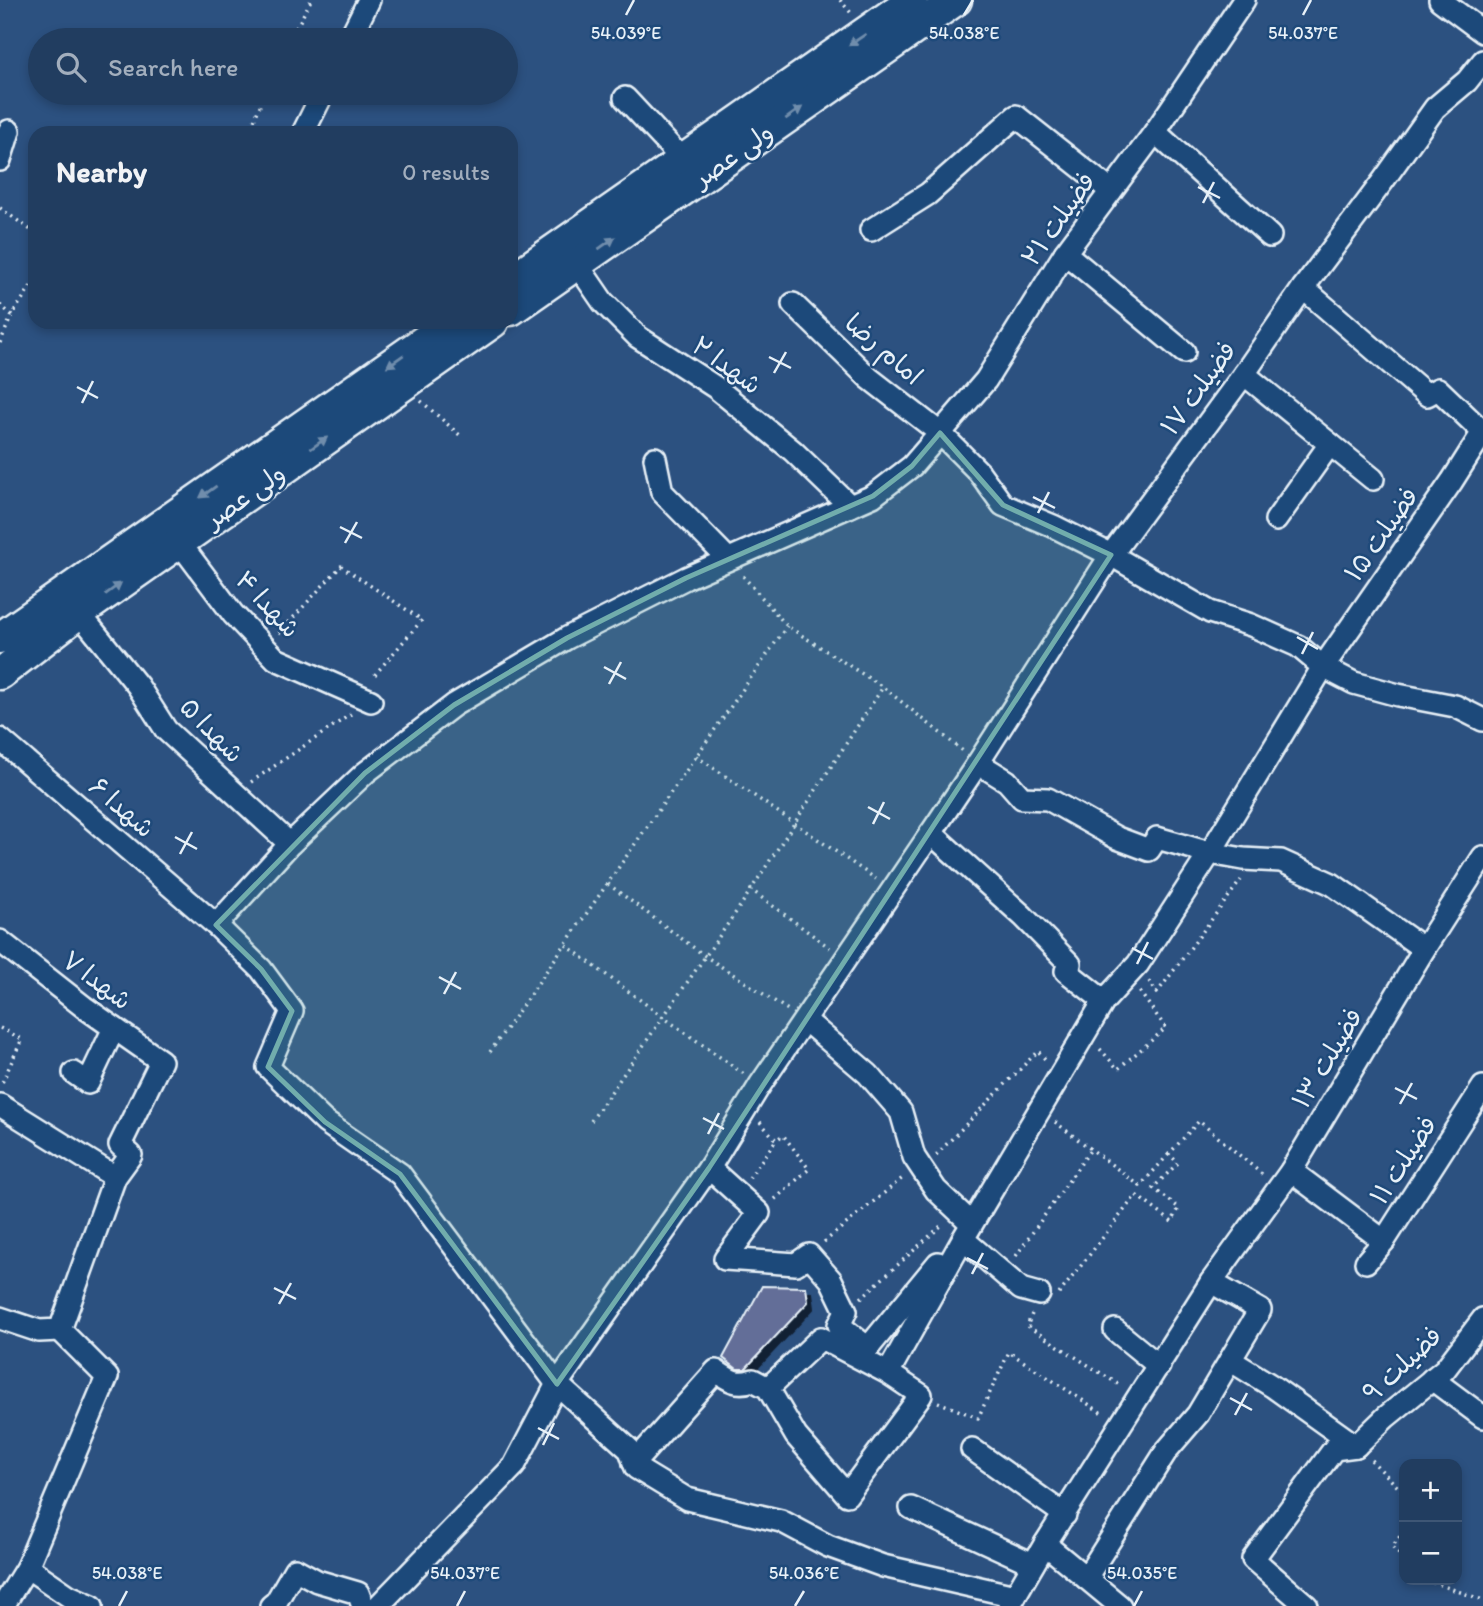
<!DOCTYPE html>
<meta charset="utf-8">
<style>
:root{--surface:#213d60;--page:#294466;--text:#f1f3f6;--muted:#a2aebd;--line:#3e5675}
body{margin:0;font-family:Itim,"Playpen Sans Arabic",sans-serif;background:var(--page);color:var(--text)}
.controls{position:absolute;right:21px;bottom:21px;display:grid;overflow:hidden;border-radius:14px;box-shadow:0 4px 10px #0003}
.controls button{width:63px;height:63px;display:grid;place-items:center;padding:0;border:0;border-bottom:2px solid var(--line);background:var(--surface);color:var(--text);font:35px sans-serif}
.list{margin:0;padding:0;list-style:none}
h2{display:flex;justify-content:space-between;align-items:center;height:91px;margin:0;padding:0 28px;font-size:30px}
h2 small{font-size:23px;font-weight:400;color:var(--muted)}
.icon{flex:none;width:38px;height:38px;fill:none;stroke:currentColor;stroke-width:2;stroke-linecap:round;stroke-linejoin:round}
.map{position:relative;flex:none;width:1483px;height:1606px;overflow:hidden}
.search{position:absolute;background:var(--surface);box-shadow:0 4px 10px #0003;left:28px;top:28px;width:490px;height:77px;display:flex;align-items:center;gap:18px;box-sizing:border-box;padding:0 24px;border-radius:38px;color:var(--muted);font-size:26px}
.panel{position:absolute;background:var(--surface);box-shadow:0 4px 10px #0003;left:28px;top:126px;width:490px;height:203px;border-radius:21px}
.map>svg:first-child{display:block}
</style>
<div class="map">
<svg width="1483" height="1606" viewBox="0 0 1483 1606">
<defs>
<filter id="shadow"><feDropShadow dx="6" dy="6" stdDeviation="0" flood-color="#0009"/></filter>
</defs>
<rect width="100%" height="100%" fill="#2c5180"/>
<filter id="ink" filterUnits="userSpaceOnUse"><feTurbulence type="fractalNoise" baseFrequency=".0143" numOctaves="2"/><feDisplacementMap in="SourceGraphic" scale="14" xChannelSelector="R" yChannelSelector="G"/><feConvolveMatrix kernelMatrix="1 2 1 2 8 2 1 2 1" color-interpolation-filters="sRGB"/></filter>
<g filter="url(#ink)">
<polygon fill="#636e98" stroke="#e8f1f8" stroke-width="2" filter="url(#shadow)" points="762,1286 806,1287 808,1302 745,1369 737,1369 723,1358"/>
<g fill="none" stroke-linecap="round" stroke-linejoin="round">
<g stroke="#e8f1f8" stroke-width="26">
<g id="street">
<polyline points="1440,0 1483,32"/>
<polyline points="349,40 369,0"/>
<polyline points="625,98 682,159"/>
<polyline points="1155,132 1270,236"/>
<polyline points="303,133 323,93"/>
<polyline points="0,160 9,131"/>
<polyline points="871,230 928,194 1016,116 1111,191"/>
<polyline points="1065,253 1184,352"/>
<polyline points="577,264 603,302 638,337 715,387 793,451 850,506"/>
<polyline points="1303,288 1427,395 1438,389 1483,432"/>
<polyline points="793,304 869,378 940,433 979,472 1003,505 1053,526 1111,555 1210,612 1251,625 1298,646 1323,667 1354,683 1398,695 1455,706 1483,720"/>
<polyline points="1244,374 1373,479"/>
<polyline points="655,458 662,492 728,559"/>
<polyline points="1276,520 1330,444"/>
<polyline points="179,542 233,614 276,659 371,701"/>
<polyline points="79,613 138,686 166,730 290,844"/>
<polyline points="0,739 216,925 261,969 292,1011 268,1067 325,1122 400,1174 557,1384 630,1450 636,1468 687,1499 781,1521 828,1546 883,1566 1015,1596"/>
<polyline points="978,763 1111,555 1244,374 1303,288 1383,181 1435,108 1467,81 1483,61"/>
<polyline points="931,833 978,763 1007,781 1022,798 1048,799 1117,838 1149,850 1157,838 1210,853 1243,859 1281,861 1332,884 1424,949"/>
<polyline points="216,925 290,844 365,773 454,705 567,638 686,578 873,496 912,466 986,380 1065,253 1155,132 1244,0"/>
<polyline points="0,941 84,1007 161,1061 120,1145 131,1155 115,1177 60,1330 39,1331 0,1318"/>
<polyline points="805,1020 868,1074 901,1112 914,1157 936,1190 971,1223"/>
<polyline points="74,1073 88,1083 114,1028"/>
<polyline points="0,1105 115,1177"/>
<polyline points="709,1168 760,1085 931,833 1023,916 1070,964 1066,971 1104,1001"/>
<polyline points="1291,1171 1384,1241"/>
<polyline points="963,1239 1021,1289 1039,1294"/>
<polyline points="1366,1262 1384,1241 1483,1087"/>
<polyline points="1115,1330 1159,1366"/>
<polyline points="1230,1360 1272,1386 1356,1446"/>
<polyline points="888,1373 963,1239 1104,1001 1138,964 1210,853 1323,667 1452,481 1483,432"/>
<polyline points="1432,1379 1483,1417"/>
<polyline points="1356,1446 1386,1417 1445,1369 1483,1319"/>
<polyline points="972,1449 1065,1515"/>
<path d="M634,1463L716,1371C729,1380 737,1386 753,1380L768,1388L796,1436L847,1495L921,1395L888,1373L821,1338L768,1388"/>
<polyline points="911,1508 1033,1564"/>
<polyline points="1045,1544 1120,1606"/>
<polyline points="27,1567 107,1377 60,1330"/>
<polyline points="1086,1578 1167,1450 1198,1414 1260,1310 1211,1282"/>
<polyline points="3,1606 27,1567 69,1596 92,1606"/>
<polyline points="271,1606 276,1602 295,1569 317,1581 358,1593 363,1606"/>
<polyline points="378,1606 514,1466 557,1384 709,1168 759,1213 725,1259 796,1264 809,1255 831,1280 846,1311 839,1325 868,1348 938,1263"/>
<polyline points="1009,1606 1045,1544 1211,1282 1291,1171 1424,949 1483,857"/>
<polyline points="1307,1606 1253,1559 1334,1449 1356,1446"/>
</g>
</g>
<g stroke="#e8f1f8" stroke-width="35">
<g id="secondary">
<polyline points="511,280 912,0"/>
<polyline points="511,310 956,0"/>
<polyline points="0,638 451,322"/>
<polyline points="0,674 79,613 493,322"/>
</g>
</g>
<g stroke="#e8f1f8" stroke-width="3.5" stroke-dasharray="2 5" stroke-linecap="butt">
<polyline points="840,0 851,13"/>
<polyline points="290,40 311,0"/>
<polyline points="249,133 265,93"/>
<polyline points="0,208 35,233"/>
<polyline points="0,305 12,315"/>
<polyline points="0,343 12,315 35,280"/>
<polyline points="421,401 462,437"/>
<polyline points="743,576 787,626 883,687 963,751"/>
<polyline points="279,633 341,566 422,620 372,678"/>
<polyline points="696,756 876,879"/>
<polyline points="251,782 351,714"/>
<polyline points="608,884 705,956 788,1010"/>
<polyline points="750,889 830,948"/>
<polyline points="566,945 663,1017 744,1074"/>
<polyline points="1149,981 1157,993 1241,880"/>
<polyline points="0,1028 22,1039 1,1085"/>
<polyline points="1100,1049 1118,1069 1166,1028 1139,991"/>
<polyline points="490,1052 787,626"/>
<polyline points="591,1121 741,905 883,687"/>
<polyline points="760,1122 776,1140 783,1135 809,1169 774,1200"/>
<polyline points="1055,1122 1140,1186 1169,1154"/>
<polyline points="936,1155 1038,1051 1045,1059"/>
<polyline points="749,1178 776,1140"/>
<polyline points="824,1242 905,1176"/>
<polyline points="1016,1256 1091,1149"/>
<polyline points="1059,1294 1136,1195 1172,1222 1179,1208 1153,1188 1178,1163 1169,1154 1199,1121 1263,1175"/>
<polyline points="861,1298 943,1224"/>
<polyline points="1032,1314 1027,1326 1121,1386"/>
<polyline points="938,1402 978,1418 1009,1352 1105,1415"/>
<polyline points="1371,1460 1404,1493"/>
<polyline points="1404,1531 1392,1547 1404,1559"/>
<polyline points="1426,1580 1483,1600"/>
</g>
<use href="#street" stroke="#1f4a7a" stroke-width="21"/>
<use href="#secondary" stroke="#1f4a7a" stroke-width="30"/>
</g>
<defs><path id="oneway-solid" d="M-6-.8H1V-3.2L6.5 0L1 3.2V.8H-6Z" transform="scale(1.75)"/></defs>
<g fill="#6f8dac">
<use href="#oneway-solid" transform="translate(857 40) rotate(146)"/>
<use href="#oneway-solid" transform="translate(794 113) rotate(-35)"/>
<use href="#oneway-solid" transform="translate(607 243) rotate(-35)"/>
<use href="#oneway-solid" transform="translate(395 361) rotate(145)"/>
<use href="#oneway-solid" transform="translate(319 443) rotate(-35)"/>
<use href="#oneway-solid" transform="translate(208 492) rotate(145)"/>
<use href="#oneway-solid" transform="translate(113 589) rotate(-36)"/>
</g>
</g>
<path fill="#71adac" fill-opacity="0.2" stroke="#71adac" stroke-width="5" stroke-linejoin="round" d="M940,433L1003,505L1111,555L709,1168L557,1384L400,1174L325,1122L268,1067L292,1011L261,969L216,925L365,773L454,705L567,638L686,578L873,496L912,466Z"/>
<path fill="none" stroke="#e8f1f8" stroke-width="2.5" d="M626,15L634,0M964,15L973,0M1303,15L1311,0M1198,187L1220,198M1203,203L1214,182M769,357L791,368M774,373L786,352M77,387L98,398M82,403L93,381M1033,497L1055,508M1038,513L1049,492M340,527L362,538M345,543L357,522M1297,637L1318,649M1302,654L1313,632M604,667L626,679M609,684L621,662M868,807L890,819M873,824L884,802M175,837L197,849M180,854L192,832M1132,948L1153,959M1137,964L1148,942M439,977L461,989M444,994L456,972M1395,1088L1417,1099M1400,1104L1412,1083M703,1118L724,1129M708,1134L719,1113M967,1258L988,1269M972,1274L983,1253M274,1288L296,1299M279,1304L291,1283M1230,1398L1252,1410M1235,1415L1247,1393M538,1428L559,1439M543,1445L554,1423M119,1606L127,1591M457,1606L465,1591M795,1606L804,1591M1134,1606L1142,1591"/>
<g text-anchor="middle" stroke-width="5" stroke-linejoin="round" paint-order="stroke">
<g font-size="26" fill="#e8f1f8" stroke="#1f4a7a">
<text transform="translate(733 155) rotate(-35)" y="9">ولی عصر</text>
<text transform="translate(1058 219) rotate(-55)" y="9">فضیلت ۲۱</text>
<text transform="translate(884 349) rotate(41)" y="9">امام رضا</text>
<text transform="translate(727 365) rotate(36)" y="9">شهدا ۲</text>
<text transform="translate(1198 388) rotate(-54)" y="9">فضیلت ۱۷</text>
<text transform="translate(245 496) rotate(-35)" y="9">ولی عصر</text>
<text transform="translate(1381 534) rotate(-55)" y="9">فضیلت ۱۵</text>
<text transform="translate(268 604) rotate(47)" y="9">شهدا ۴</text>
<text transform="translate(212 730) rotate(46)" y="9">شهدا ۵</text>
<text transform="translate(122 807) rotate(41)" y="9">شهدا ۶</text>
<text transform="translate(97 980) rotate(37)" y="9">شهدا ۷</text>
<text transform="translate(1327 1058) rotate(-59)" y="9">فضیلت ۱۳</text>
<text transform="translate(1403 1160) rotate(-57)" y="9">فضیلت ۱۱</text>
<text transform="translate(1402 1364) rotate(-43)" y="9">فضیلت ۹</text>
</g>
</g>
<g font-size="18" text-anchor="middle" fill="#e8f1f8" stroke="#1f4a7a" stroke-width="5" stroke-linejoin="round" paint-order="stroke">
<text x="626" y="39">54.039°E</text>
<text x="964" y="39">54.038°E</text>
<text x="1303" y="39">54.037°E</text>
<text x="127" y="1579">54.038°E</text>
<text x="465" y="1579">54.037°E</text>
<text x="804" y="1579">54.036°E</text>
<text x="1142" y="1579">54.035°E</text>
</g>
</svg>
<div class="controls">
<button>+</button>
<button>−</button>
</div>
<div class="search"><svg class="icon" aria-label="search" viewBox="0 0 24 24"><circle cx="10" cy="10" r="6"/><path d="M15 15l6 6"/></svg>Search here</div>
<section class="panel">
<h2>Nearby<small>0 results</small></h2>
<ul class="list">
</ul>
</section>
</div>
